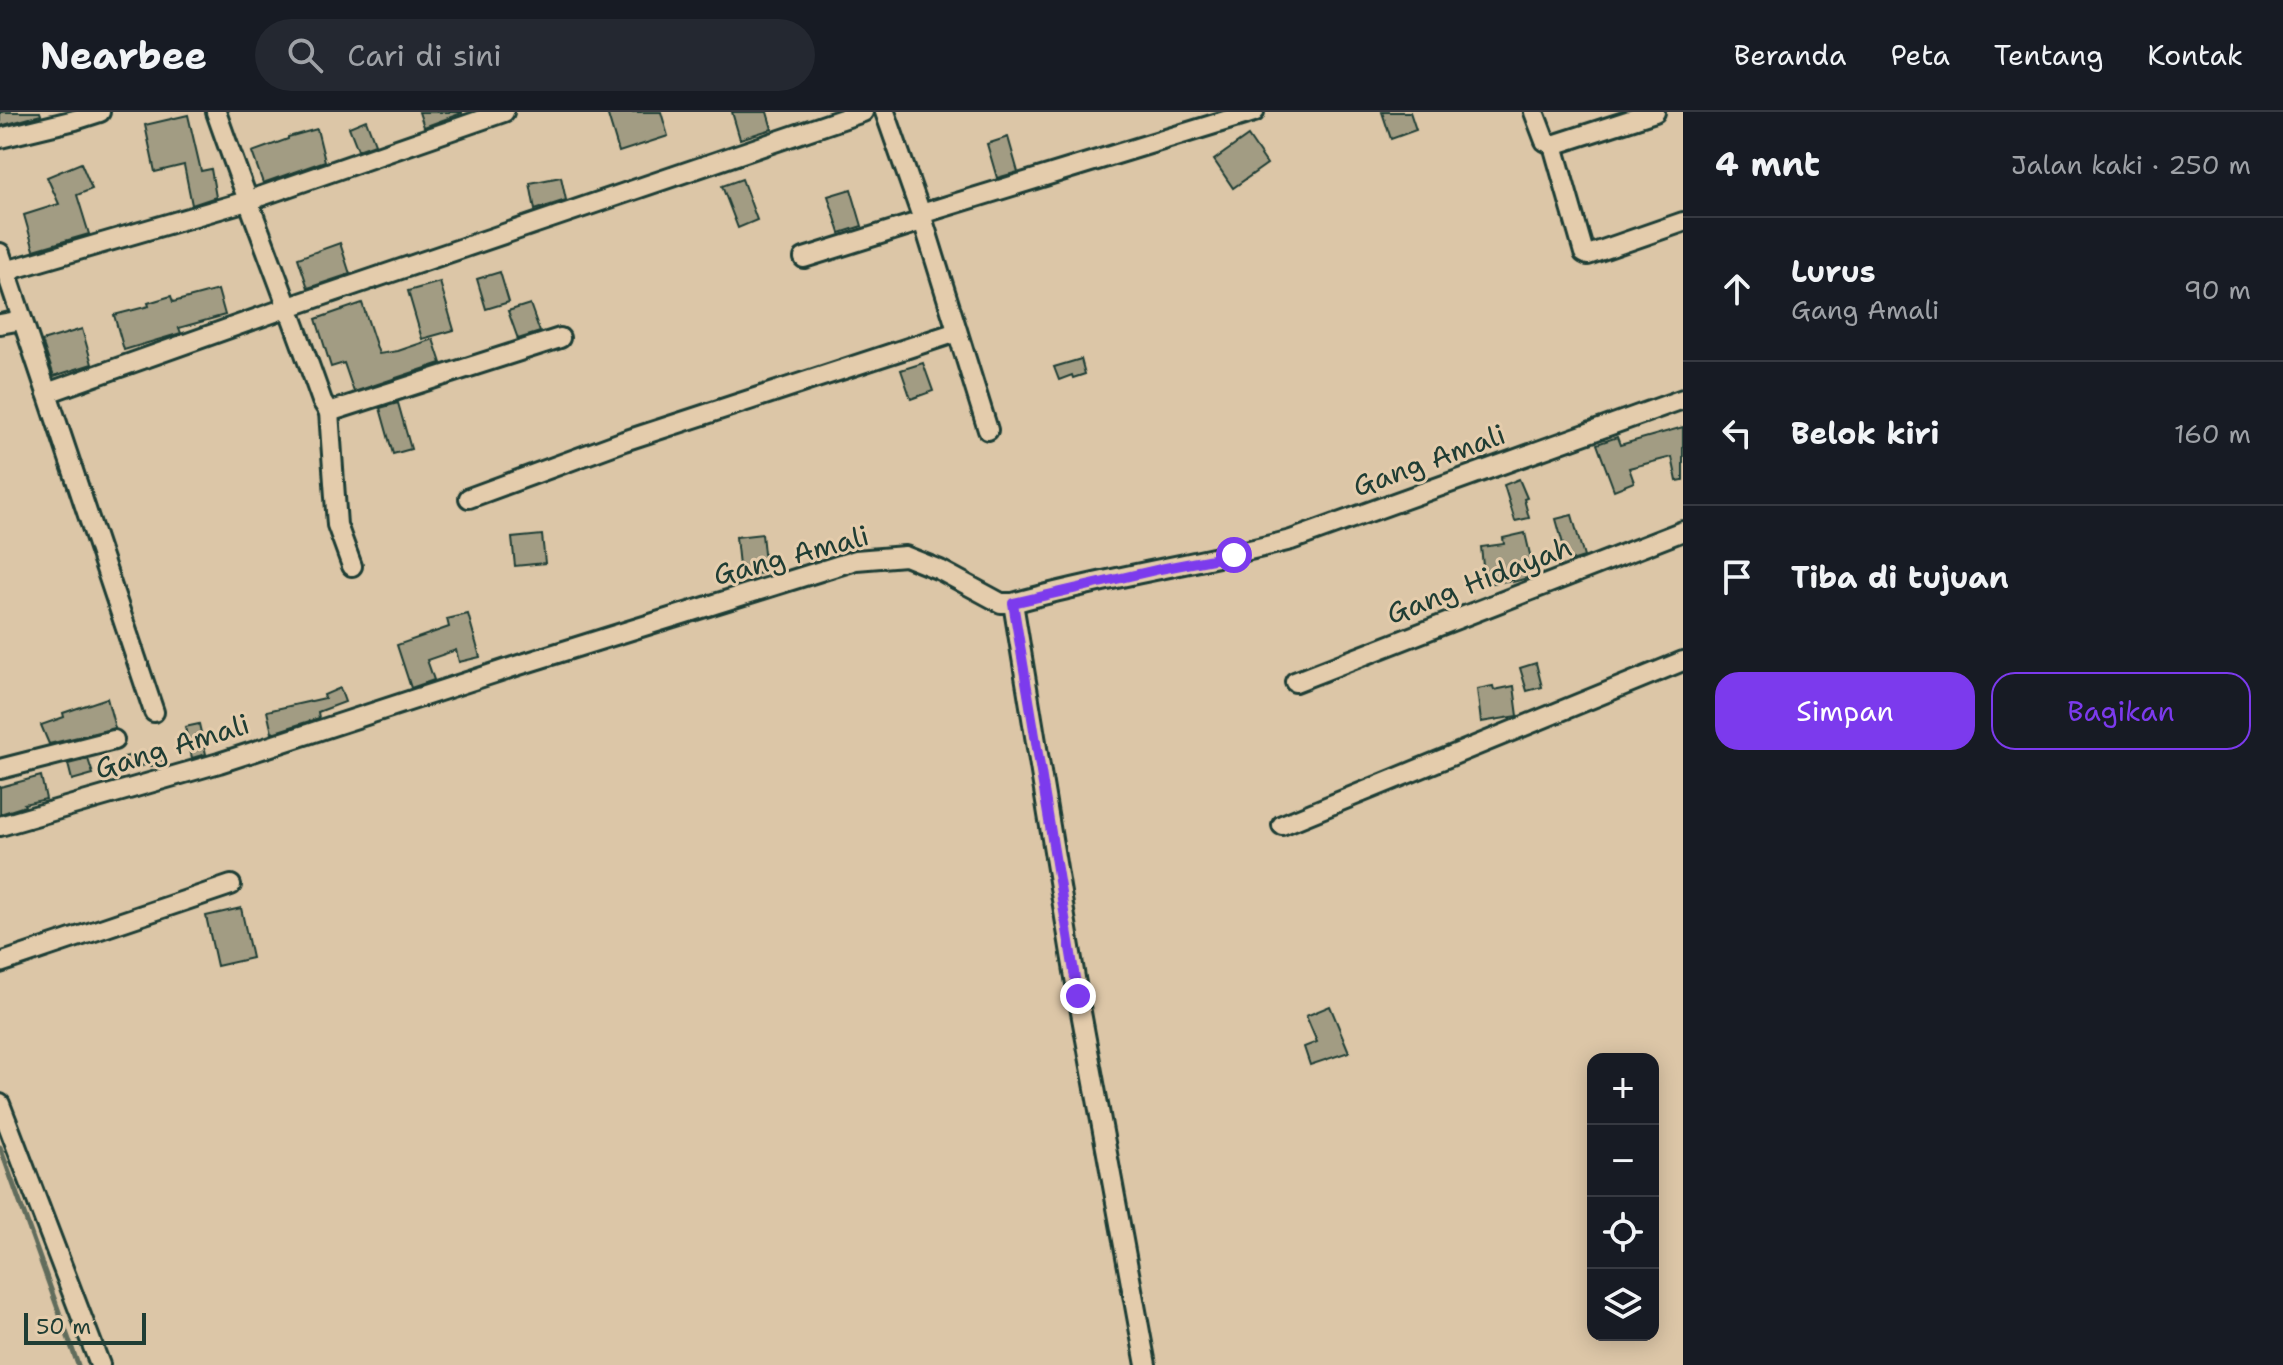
<!DOCTYPE html>
<html lang="id">
<meta charset="utf-8">
<style>
:root{--surface:#171b24;--page:#242831;--text:#f1f3f6;--muted:#9ea1a6;--line:#363941;--accent:#7c3aed}
body{margin:0;font-family:"Shantell Sans",sans-serif;background:var(--page);color:var(--text)}
.controls{position:absolute;right:24px;bottom:24px;display:grid;overflow:hidden;border-radius:16px;box-shadow:0 4px 20px #0003}
.controls button{width:72px;height:72px;display:grid;place-items:center;padding:0;border:0;border-bottom:2px solid var(--line);background:var(--surface);color:var(--text);font:40px sans-serif}
.scale{position:absolute;left:24px;bottom:20px;width:122px;box-sizing:border-box;padding-left:8px;border:4px solid #1f3d34;border-top:0;font-size:22px;line-height:28px;white-space:nowrap;color:#1f3d34;-webkit-text-stroke:6px #e4ccac;paint-order:stroke}
.stop{position:absolute;width:24px;height:24px;margin:-18px;border:6px solid #7c3aed;border-radius:50%;background:#fff}
.stop.end{background:#7c3aed;border-color:#fff;box-shadow:0 2px 8px #0008}
.list{margin:0;padding:0;list-style:none}
h2{display:flex;justify-content:space-between;align-items:center;height:104px;margin:0;padding:0 32px;font-size:34px}
h2 small{font-size:26px;font-weight:400;color:var(--muted)}
.list li{display:grid;grid-template-columns:52px 1fr auto;gap:24px;align-items:center;box-sizing:border-box;height:144px;padding:0 32px;border-top:2px solid var(--line)}
.list b{display:block;font-size:30px;white-space:nowrap}
.list p{margin:0;font-size:26px;white-space:nowrap;color:var(--muted)}
.list em{font-size:26px;font-style:normal;color:var(--muted)}
.actions{display:flex;gap:16px;padding:24px 32px}
.actions a{flex:1;padding:18px 0;border:2px solid var(--accent);border-radius:24px;text-align:center;font-size:28px;color:var(--accent)}
.actions .main{background:var(--accent);color:#fff}
.icon{flex:none;width:44px;height:44px;fill:none;stroke:currentColor;stroke-width:2;stroke-linecap:round;stroke-linejoin:round}
.map{position:relative;flex:none;width:1683px;height:1253px;overflow:hidden}
header{display:flex;align-items:center;gap:48px;box-sizing:border-box;height:112px;padding:0 40px;background:var(--surface);border-bottom:2px solid var(--line)}
header strong{font-size:38px}
nav{display:flex;gap:44px;margin-inline-start:auto;font-size:28px}
.search{width:560px;height:72px;background:var(--page);display:flex;align-items:center;gap:20px;box-sizing:border-box;padding:0 28px;border-radius:44px;color:var(--muted);font-size:30px}
main{display:flex}
aside{flex:1;background:var(--surface)}
.map>svg:first-child{display:block}
</style>
<header>
<strong>Nearbee</strong>
<div class="search"><svg class="icon" aria-label="search" viewBox="0 0 24 24"><circle cx="10" cy="10" r="6"/><path d="M15 15l6 6"/></svg>Cari di sini</div>
<nav><a>Beranda</a><a>Peta</a><a>Tentang</a><a>Kontak</a></nav>
</header>
<main>
<div class="map">
<svg width="1683" height="1253" viewBox="0 0 1683 1253">
<rect width="100%" height="100%" fill="#dcc6a7"/>
<filter id="ink" filterUnits="userSpaceOnUse"><feTurbulence type="fractalNoise" baseFrequency=".0125" numOctaves="2"/><feDisplacementMap in="SourceGraphic" scale="16" xChannelSelector="R" yChannelSelector="G"/><feConvolveMatrix kernelMatrix="1 2 1 2 8 2 1 2 1" color-interpolation-filters="sRGB"/></filter>
<g filter="url(#ink)">
<g fill="none" stroke-linecap="round" stroke-linejoin="round">
<polyline stroke="#606c5c" stroke-width="5" points="0,1035 78,1253"/>
</g>
<g fill="#a29c83" stroke="#1f3d34" stroke-width="2">
<polygon points="0,0 40,0 41,3 0,14"/>
<polygon points="419,0 462,0 462,1 424,15"/>
<polygon points="607,0 661,0 668,24 619,40"/>
<polygon points="732,0 767,0 772,17 740,27"/>
<polygon points="1382,0 1410,0 1416,18 1391,27"/>
<polygon points="188,3 201,59 211,57 216,85 192,93 184,53 155,60 145,13"/>
<polygon points="366,8 375,32 358,38 349,15"/>
<polygon points="317,17 325,49 263,71 252,40 288,27 288,25"/>
<polygon points="1248,24 1267,52 1233,76 1214,48"/>
<polygon points="1008,25 1018,60 997,66 987,32"/>
<polygon points="81,51 92,77 77,83 89,122 34,138 24,103 59,92 47,65"/>
<polygon points="561,65 566,88 535,98 530,71"/>
<polygon points="742,67 757,108 738,116 722,74"/>
<polygon points="851,77 862,114 840,121 828,84"/>
<polygon points="340,131 350,162 308,176 298,146"/>
<polygon points="500,160 509,190 486,197 477,167"/>
<polygon points="440,170 454,218 422,227 408,179"/>
<polygon points="218,178 225,203 179,216 181,221 124,238 114,203 149,194 148,191 171,184 173,190"/>
<polygon points="362,191 379,242 398,239 433,227 441,251 354,280 344,251 331,255 316,207"/>
<polygon points="530,192 540,220 518,227 508,199"/>
<polygon points="82,217 92,252 54,264 42,229"/>
<polygon points="1081,247 1085,262 1073,266 1072,263 1059,268 1054,255"/>
<polygon points="923,251 933,279 911,287 901,258"/>
<polygon points="398,291 411,337 393,342 380,296"/>
<polygon points="1683,315 1683,368 1677,369 1672,345 1629,356 1634,370 1614,378 1597,332 1617,325 1620,333"/>
<polygon points="1519,367 1527,386 1524,387 1529,406 1515,409 1504,373"/>
<polygon points="1572,403 1584,445 1568,450 1556,407"/>
<polygon points="1525,421 1535,464 1513,470 1513,468 1485,472 1481,435 1504,432 1503,426"/>
<polygon points="762,422 766,461 740,463 736,425"/>
<polygon points="542,423 545,451 515,454 512,426"/>
<polygon points="468,502 480,545 459,550 456,538 427,548 434,568 411,576 397,533 449,515 447,507"/>
<polygon points="1536,551 1542,575 1527,579 1520,556"/>
<polygon points="1493,574 1494,578 1514,574 1518,604 1481,610 1477,577"/>
<polygon points="340,576 345,590 318,600 319,606 272,621 267,599 325,586 324,583"/>
<polygon points="107,586 115,616 49,632 41,613 64,605 63,601"/>
<polygon points="199,612 206,642 192,646 185,615"/>
<polygon points="160,637 163,652 150,654 150,652 127,657 124,645"/>
<polygon points="88,647 93,662 72,668 68,652"/>
<polygon points="41,664 46,687 24,692 25,694 0,702 0,675"/>
<polygon points="241,796 252,846 217,854 206,804"/>
<polygon points="1330,894 1349,940 1310,953 1304,935 1317,930 1306,904"/>
</g>
<g fill="none" stroke-linecap="round" stroke-linejoin="round">
<g stroke="#1f3d34" stroke-width="24">
<g id="minor">
<path d="M216,0C250,97 288,192 322,289L329,300L560,226"/>
<polyline points="885,0 921,102 988,318"/>
<polyline points="1534,0 1545,29 1553,33 1655,0"/>
<polyline points="0,26 75,8 100,0"/>
<polyline points="1553,33 1584,141 1588,143 1683,110"/>
<polyline points="921,102 1254,0"/>
<polyline points="0,141 47,281 289,195 863,0"/>
<polyline points="804,146 922,109"/>
<polyline points="6,159 247,89 504,0"/>
<polyline points="0,212 22,208"/>
<polyline points="47,281 154,600"/>
<polyline points="329,300 337,413 352,454"/>
<polyline points="469,386 624,329 957,220"/>
<polyline points="1013,491 1078,884 1146,1253"/>
<polyline points="1295,570 1683,419"/>
<polyline points="0,657 114,628"/>
<polyline points="1282,713 1683,549"/>
<path d="M0,714L219,651L519,553L856,448L905,444L940,458L1001,491H1013C1104,465 1199,452 1291,428L1683,287"/>
<polyline points="0,851 231,773"/>
<polyline points="0,992 100,1253"/>
</g>
</g>
<use href="#minor" stroke="#e4ccac" stroke-width="18"/>
</g>
</g>
<g fill="none" stroke-linecap="round" stroke-linejoin="round" filter="url(#ink)">
<polyline stroke="#7c3aed" stroke-width="10" points="1078,884 1013,491 1160,457 1234,443"/>
</g>
<g text-anchor="middle" stroke-width="6" stroke-linejoin="round" paint-order="stroke">
<g font-size="28" fill="#1f3d34" stroke="#e4ccac">
<text transform="translate(1429 348) rotate(-20)" y="10">Gang Amali</text>
<text transform="translate(791 443) rotate(-15)" y="10">Gang Amali</text>
<text transform="translate(1479 468) rotate(-21)" y="10">Gang Hidayah</text>
<text transform="translate(172 634) rotate(-17)" y="10">Gang Amali</text>
</g>
</g>
</svg>
<div class="controls">
<button>+</button>
<button>−</button>
<button><svg class="icon" aria-label="locate" viewBox="0 0 24 24"><circle cx="12" cy="12" r="6"/><path d="M12 2v4M12 18v4M2 12h4M18 12h4"/></svg></button>
<button><svg class="icon" aria-label="layers" viewBox="0 0 24 24"><path d="M12 4l9 5-9 5-9-5zM3 14l9 5 9-5"/></svg></button>
</div>
<div class="scale">50 m</div>
<div class="stop" style="left:1234px;top:443px"></div>
<div class="stop end" style="left:1078px;top:884px"></div>
</div>
<aside>
<h2>4 mnt<small>Jalan kaki · 250 m</small></h2>
<ul class="list">
<li><svg class="icon" aria-label="ahead" viewBox="0 0 24 24"><path d="M12 20V5M6 11l6-6 6 6"/></svg><div><b>Lurus</b><p>Gang Amali</p></div><em>90 m</em></li>
<li><svg class="icon" aria-label="left" viewBox="0 0 24 24"><path d="M17 20v-9H6M10 6l-5 5 5 5"/></svg><div><b>Belok kiri</b></div><em>160 m</em></li>
<li><svg class="icon" aria-label="arrive" viewBox="0 0 24 24"><path d="M6 21V4h12l-3 4 3 4H6"/></svg><div><b>Tiba di tujuan</b></div></li>
</ul>
<div class="actions"><a class="main">Simpan</a><a>Bagikan</a></div>
</aside>
</main>
